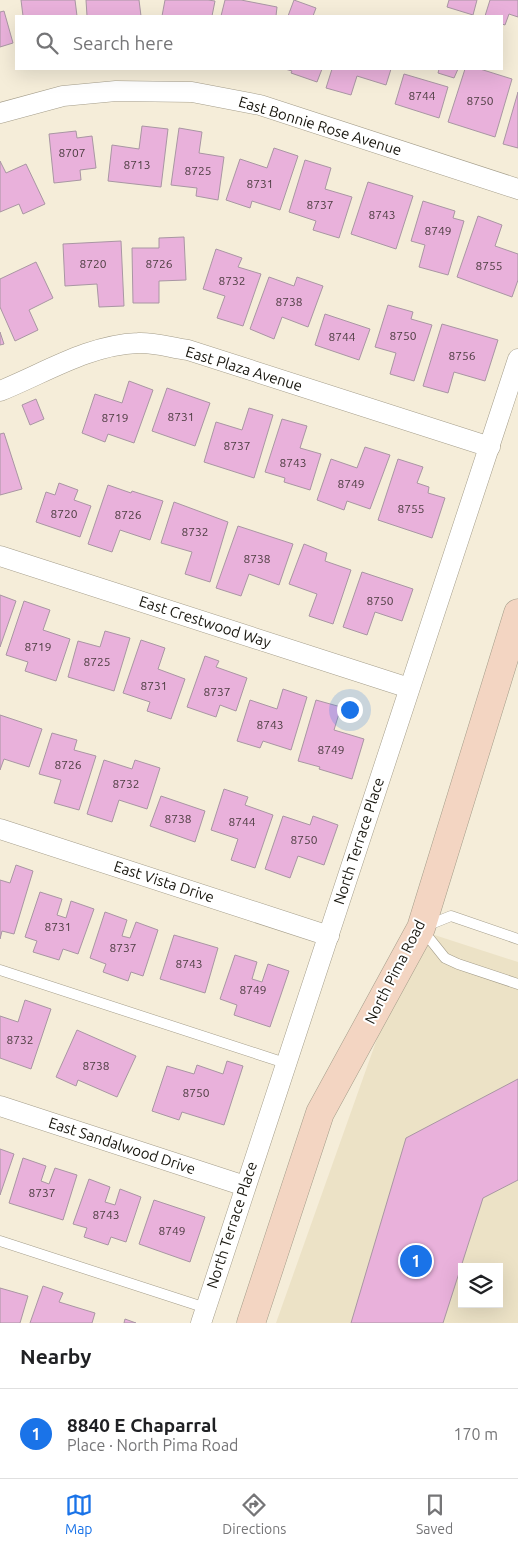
<!DOCTYPE html>
<meta charset="utf-8">
<style>
:root{--surface:#fff;--page:#f2f2f2;--text:#202124;--muted:#757577;--line:#e0e0e0;--accent:#1a73e8}
body{margin:0;font-family:Ubuntu,sans-serif;background:var(--page);color:var(--text)}
.controls{position:absolute;right:15px;bottom:15px;display:grid;overflow:hidden;border-radius:0px;box-shadow:0 5px 20px #0002}
.controls button{width:45px;height:45px;display:grid;place-items:center;padding:0;border:0;border-bottom:1px solid var(--line);background:var(--surface);color:var(--text);font:25px sans-serif}
.you{position:absolute;left:349px;top:709px;width:18px;height:18px;margin:-12px;border:4px solid #fff;border-radius:50%;background:#1a73e8;box-shadow:0 0 0 8px #1a73e833}
.badge{display:grid;place-items:center;width:32px;height:32px;border-radius:50%;background:var(--accent);color:#fff;font-size:16px;font-weight:700}
.pin{position:absolute;translate:-50% -50%;border:2px solid #fff;box-shadow:0 1px 5px #0006}
.list{margin:0;padding:0;list-style:none}
h2{display:flex;justify-content:space-between;align-items:center;height:65px;margin:0;padding:0 20px;font-size:21px}
h2 small{font-size:16px;font-weight:400;color:var(--muted)}
.list li{display:grid;grid-template-columns:32px 1fr auto;gap:15px;align-items:center;box-sizing:border-box;height:90px;padding:0 20px;border-top:1px solid var(--line)}
.list b{display:block;font-size:19px;white-space:nowrap}
.list p{margin:0;font-size:16px;white-space:nowrap;color:var(--muted)}
.list em{font-size:16px;font-style:normal;color:var(--muted)}
.icon{flex:none;width:28px;height:28px;fill:none;stroke:currentColor;stroke-width:2;stroke-linecap:round;stroke-linejoin:round}
.map{position:relative;flex:none;width:518px;height:1323px;overflow:hidden}
.search{position:absolute;background:var(--surface);box-shadow:0 5px 20px #0002;left:15px;right:15px;top:15px;height:55px;display:flex;align-items:center;gap:12px;box-sizing:border-box;padding:0 18px;border-radius:0px;color:var(--muted);font-size:19px}
.sheet{height:155px;background:var(--surface)}
nav{display:flex;justify-content:space-around;align-items:center;box-sizing:border-box;height:70px;border-top:1px solid var(--line);background:var(--surface);font-size:14px;color:var(--muted)}
nav a{display:grid;justify-items:center;gap:2px}
nav .on{color:var(--accent)}
.map>svg:first-child{display:block}
</style>
<div class="map">
<svg width="518" height="1323" viewBox="0 0 518 1323">
<rect width="100%" height="100%" fill="#f5edd9"/>
<path fill="#ece2c6" fill-rule="evenodd" d="M416,929L518,962V1323H276ZM462,1267H499V1304H462Z"/>
<g fill="#e9b1db" stroke="#a996a3">
<polygon points="21,0 75,0 77,16 23,16"/>
<polygon points="86,0 139,0 141,16 87,16"/>
<polygon points="165,0 208,0 215,1 212,16 162,16"/>
<polygon points="225,0 241,0 277,7 276,16 221,16"/>
<polygon points="294,0 316,8 313,16 288,16"/>
<polygon points="449,0 477,0 473,15 447,7"/>
<polygon points="490,0 518,0 518,17 509,14 505,25 502,24 502,16 485,16"/>
<polygon points="4,11 13,43 0,47 0,12"/>
<polygon points="285,69 322,69 317,82 291,73 292,71"/>
<polygon points="332,69 391,69 386,85 357,76 351,95 326,88"/>
<polygon points="439,69 458,69 454,78 438,73"/>
<polygon points="465,69 480,69 512,79 495,137 448,122"/>
<polygon points="404,74 448,87 439,118 395,104"/>
<polygon points="518,92 518,148 503,144"/>
<polygon points="142,126 168,129 161,187 108,181 112,145 139,149"/>
<polygon points="179,128 202,132 199,153 224,157 218,200 196,196 197,188 171,185"/>
<polygon points="76,131 77,138 92,136 96,168 80,170 81,180 54,183 49,134"/>
<polygon points="274,148 298,156 280,210 252,201 250,208 226,200 240,159 267,168"/>
<polygon points="305,160 331,168 325,189 352,197 339,238 313,230 316,221 289,212"/>
<polygon points="0,161 6,173 26,164 45,204 23,214 19,204 0,212"/>
<polygon points="368,182 413,196 396,249 351,234"/>
<polygon points="423,201 455,211 453,218 464,221 448,275 419,267 425,245 411,241"/>
<polygon points="478,216 502,225 495,246 518,254 518,280 512,297 457,277"/>
<polygon points="184,237 186,280 159,281 159,303 133,303 132,248 159,248 159,238"/>
<polygon points="121,241 124,306 99,307 97,284 65,286 63,244"/>
<polygon points="216,249 242,258 238,267 261,274 243,326 217,318 225,296 203,289"/>
<polygon points="36,262 53,298 29,310 38,330 15,341 0,307 0,279"/>
<polygon points="269,277 294,286 297,277 323,286 308,327 282,317 274,339 250,329"/>
<polygon points="388,305 413,312 411,319 432,325 414,381 390,374 396,353 375,347"/>
<polygon points="325,314 370,329 359,360 315,345"/>
<polygon points="442,324 498,340 485,381 454,372 448,393 423,386"/>
<polygon points="0,332 4,344 0,345"/>
<polygon points="129,381 153,390 134,443 108,434 105,442 82,433 95,394 122,403"/>
<polygon points="167,388 210,403 195,446 152,431"/>
<polygon points="36,399 44,419 30,425 22,405"/>
<polygon points="249,408 273,415 254,478 204,462 216,422 242,430"/>
<polygon points="282,419 307,426 300,448 321,454 310,490 284,482 285,478 265,472"/>
<polygon points="4,433 22,489 0,495 0,434"/>
<polygon points="365,447 390,455 370,509 347,501 344,510 317,500 331,459 357,468"/>
<polygon points="398,459 423,467 417,483 429,487 428,493 445,498 432,538 378,520"/>
<polygon points="59,483 78,490 74,500 91,506 80,537 36,522 46,492 55,495"/>
<polygon points="108,485 131,493 132,491 163,501 150,540 120,530 112,552 88,544"/>
<polygon points="174,502 228,522 210,582 185,574 192,552 161,543"/>
<polygon points="238,526 293,544 279,585 249,574 241,596 216,588"/>
<polygon points="304,544 327,553 325,561 351,570 333,624 309,616 317,594 289,584"/>
<polygon points="362,572 413,589 402,621 375,612 367,635 343,627"/>
<polygon points="0,595 16,601 0,647"/>
<polygon points="24,601 50,610 43,630 70,639 56,681 25,671 28,662 6,655"/>
<polygon points="105,631 130,638 114,691 68,677 78,641 100,647"/>
<polygon points="141,640 165,648 158,669 185,679 171,719 147,711 150,702 123,693"/>
<polygon points="205,656 219,661 216,667 247,678 236,711 220,705 216,717 187,707"/>
<polygon points="283,689 307,697 291,750 263,741 260,748 237,741 250,700 277,709"/>
<polygon points="316,700 341,707 334,730 364,739 352,779 319,769 320,767 298,761"/>
<polygon points="0,715 42,729 29,767 4,759 0,770"/>
<polygon points="52,733 77,740 74,750 96,756 79,810 54,803 61,780 39,774"/>
<polygon points="104,760 132,769 135,760 160,768 147,809 119,800 112,822 87,814"/>
<polygon points="224,789 248,797 245,805 273,815 255,868 231,860 238,839 211,830"/>
<polygon points="161,796 205,811 195,842 150,826"/>
<polygon points="283,816 310,825 313,816 338,825 324,865 298,856 290,878 265,869"/>
<polygon points="16,865 33,871 14,934 2,931 0,939 0,880 10,883"/>
<polygon points="40,892 62,899 57,915 66,918 71,901 94,909 78,954 63,949 59,960 33,952 37,941 25,937"/>
<polygon points="105,912 127,920 122,936 130,938 136,922 158,930 143,976 131,972 128,981 103,972 106,964 90,958"/>
<polygon points="174,935 218,948 205,993 160,979"/>
<polygon points="235,955 257,962 252,979 262,982 268,964 289,971 270,1027 234,1015 237,1005 220,999"/>
<polygon points="25,1000 51,1009 31,1069 0,1058 0,1016 18,1022"/>
<polygon points="77,1030 136,1056 117,1097 78,1080 76,1086 56,1077"/>
<polygon points="227,1061 243,1066 224,1125 182,1112 179,1120 152,1111 167,1066 194,1074 197,1065 223,1074"/>
<polygon points="518,1079 518,1180 483,1198 443,1323 351,1323 406,1138"/>
<polygon points="0,1149 14,1154 0,1195"/>
<polygon points="23,1158 46,1166 41,1181 49,1184 55,1168 77,1175 63,1220 9,1203"/>
<polygon points="89,1179 110,1187 105,1202 115,1205 120,1189 141,1197 126,1242 111,1237 108,1245 84,1237 87,1228 73,1224"/>
<polygon points="154,1200 205,1217 190,1262 139,1244"/>
<polygon points="43,1286 63,1293 59,1302 95,1313 92,1323 30,1323"/>
<polygon points="0,1288 28,1296 20,1323 0,1323"/>
<polygon points="125,1319 136,1323 124,1323"/>
</g>
<g fill="none" stroke-linecap="round" stroke-linejoin="round">
<g stroke="#a49d8a" stroke-width="11">
<g id="service">
<polyline points="518,939 451,916 421,928 445,958 458,964 518,984"/>
<polyline points="0,970 285,1063"/>
<polyline points="0,1241 206,1308"/>
</g>
</g>
<g stroke="#a49d8a" stroke-width="21">
<g id="minor">
<polyline points="0,113 63,96 116,91 192,92 260,105 518,189"/>
<path d="M0,391C45,373 88,345 138,343C154,342 172,348 188,350L490,447"/>
<polyline points="0,556 409,688"/>
<polyline points="0,829 329,936"/>
<polyline points="0,1106 245,1186"/>
<polyline points="201,1323 518,359"/>
</g>
</g>
<g stroke="#a49d8a" stroke-width="29">
<polyline id="secondary" points="251,1323 320,1113 421,928 518,613"/>
</g>
<use href="#service" stroke="#fff" stroke-width="10"/>
<use href="#minor" stroke="#fff" stroke-width="20"/>
<use href="#secondary" stroke="#f3d5c2" stroke-width="28"/>
</g>
<g text-anchor="middle" stroke-width="4" stroke-linejoin="round" paint-order="stroke">
<g font-size="12" fill="#4c3c40">
<text x="422" y="100">8744</text>
<text x="480" y="105">8750</text>
<text x="72" y="157">8707</text>
<text x="137" y="169">8713</text>
<text x="198" y="175">8725</text>
<text x="260" y="188">8731</text>
<text x="320" y="209">8737</text>
<text x="382" y="219">8743</text>
<text x="438" y="235">8749</text>
<text x="93" y="268">8720</text>
<text x="159" y="268">8726</text>
<text x="489" y="270">8755</text>
<text x="232" y="285">8732</text>
<text x="289" y="306">8738</text>
<text x="403" y="340">8750</text>
<text x="342" y="341">8744</text>
<text x="462" y="360">8756</text>
<text x="181" y="421">8731</text>
<text x="115" y="422">8719</text>
<text x="237" y="450">8737</text>
<text x="293" y="467">8743</text>
<text x="351" y="488">8749</text>
<text x="411" y="513">8755</text>
<text x="64" y="518">8720</text>
<text x="128" y="519">8726</text>
<text x="195" y="536">8732</text>
<text x="257" y="563">8738</text>
<text x="380" y="605">8750</text>
<text x="38" y="651">8719</text>
<text x="97" y="666">8725</text>
<text x="154" y="690">8731</text>
<text x="217" y="696">8737</text>
<text x="270" y="729">8743</text>
<text x="331" y="754">8749</text>
<text x="68" y="769">8726</text>
<text x="126" y="788">8732</text>
<text x="178" y="823">8738</text>
<text x="242" y="826">8744</text>
<text x="304" y="844">8750</text>
<text x="58" y="931">8731</text>
<text x="123" y="952">8737</text>
<text x="189" y="968">8743</text>
<text x="253" y="994">8749</text>
<text x="20" y="1044">8732</text>
<text x="96" y="1070">8738</text>
<text x="196" y="1097">8750</text>
<text x="42" y="1197">8737</text>
<text x="106" y="1219">8743</text>
<text x="172" y="1235">8749</text>
</g>
<g font-size="15" fill="#17150d" stroke="#fff">
<text transform="translate(320 126) rotate(17)" y="5">East Bonnie Rose Avenue</text>
<text transform="translate(244 369) rotate(17)" y="5">East Plaza Avenue</text>
<text transform="translate(205 622) rotate(18)" y="5">East Crestwood Way</text>
<text transform="translate(359 841) rotate(-72)" y="5">North Terrace Place</text>
<text transform="translate(164 882) rotate(18)" y="5">East Vista Drive</text>
<text transform="translate(395 972) rotate(-63)" y="5">North Pima Road</text>
<text transform="translate(122 1146) rotate(18)" y="5">East Sandalwood Drive</text>
<text transform="translate(232 1225) rotate(-72)" y="5">North Terrace Place</text>
</g>
</g>
</svg>
<div class="controls">
<button><svg class="icon" aria-label="layers" viewBox="0 0 24 24"><path d="M12 4l9 5-9 5-9-5zM3 14l9 5 9-5"/></svg></button>
</div>
<div class="you"></div>
<div class="pin badge" style="left:416px;top:1261px">1</div>
<div class="search"><svg class="icon" aria-label="search" viewBox="0 0 24 24"><circle cx="10" cy="10" r="6"/><path d="M15 15l6 6"/></svg>Search here</div>
</div>
<section class="sheet">
<h2>Nearby<small></small></h2>
<ul class="list">
<li><span class="badge">1</span><div><b>8840 E Chaparral</b><p>Place · North Pima Road</p></div><em>170 m</em></li>
</ul>
</section>
<nav>
<a class="on"><svg class="icon" aria-label="map" viewBox="0 0 24 24"><path d="M3 6l6-2 6 2 6-2v14l-6 2-6-2-6 2zM9 4v14M15 6v14"/></svg>Map</a>
<a><svg class="icon" aria-label="directions" viewBox="0 0 24 24"><path d="M12 3l9 9-9 9-9-9zM9 14v-3h6M13 9l2 2-2 2"/></svg>Directions</a>
<a><svg class="icon" aria-label="saved" viewBox="0 0 24 24"><path d="M7 4h10v16l-5-4-5 4z"/></svg>Saved</a>
</nav>
